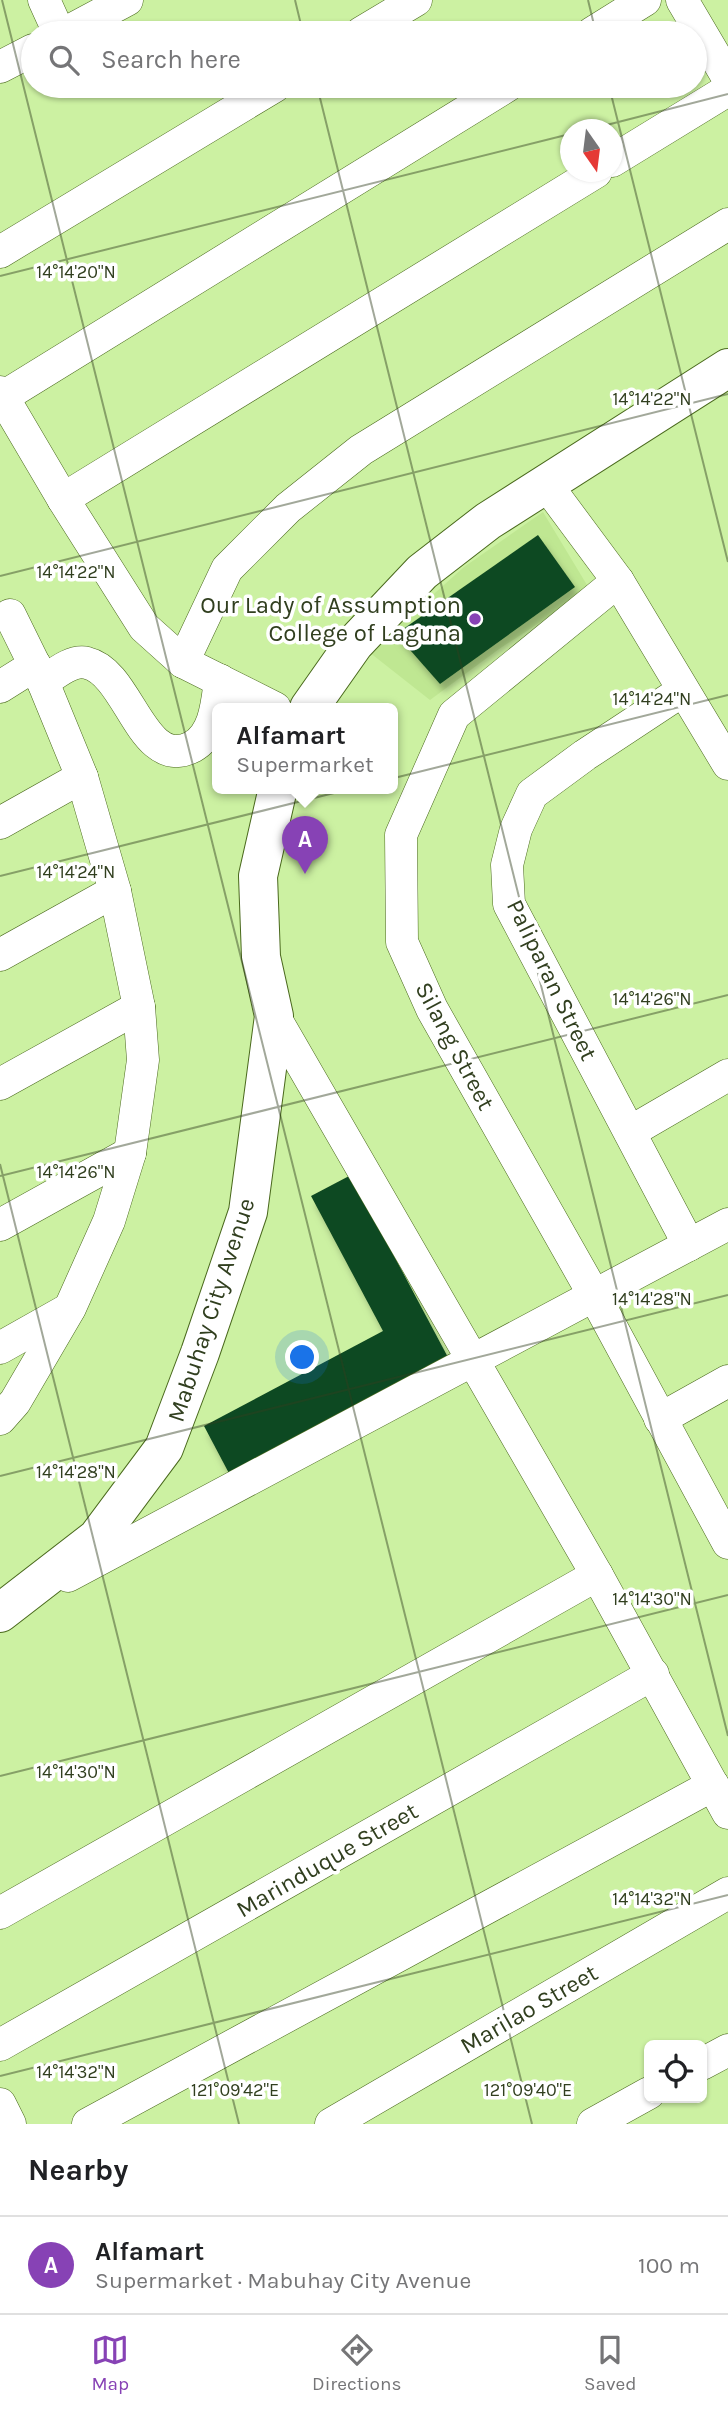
<!DOCTYPE html>
<meta charset="utf-8">
<style>
:root{--surface:#fff;--page:#f6f6f6;--text:#202124;--muted:#757577;--line:#e0e0e0;--accent:#8742b5}
body{margin:0;font-family:Karla,sans-serif;background:var(--page);color:var(--text)}
.controls{position:absolute;right:21px;bottom:21px;display:grid;overflow:hidden;border-radius:10px;box-shadow:0 2px 5px #0004}
.controls button{width:63px;height:63px;display:grid;place-items:center;padding:0;border:0;border-bottom:2px solid var(--line);background:var(--surface);color:var(--text);font:35px sans-serif}
.compass{position:absolute;left:560px;top:119px;width:63px;height:63px;border-radius:50%;background:var(--surface);box-shadow:0 2px 5px #0004;rotate:166deg}
.you{position:absolute;left:303px;top:1358px;width:24px;height:24px;margin:-18px;border:5px solid #fff;border-radius:50%;background:#1a73e8;box-shadow:0 0 0 10px #1a73e833}
.badge{display:grid;place-items:center;width:46px;height:46px;border-radius:50%;background:var(--accent);color:#fff;font-size:23px;font-weight:700}
.pin{position:absolute;translate:-50% -58px;filter:drop-shadow(0 2px 4px #0008)}
.pin::after{content:'';position:absolute;top:37px;width:24px;height:21px;background:inherit;clip-path:polygon(0 0,100% 0,50% 100%)}
.popup{position:absolute;left:212px;top:703px;width:186px;height:91px;box-sizing:border-box;display:grid;place-content:center;border-radius:10px;background:var(--surface);filter:drop-shadow(0 2px 5px #0005);font-size:23px;white-space:nowrap;color:var(--muted)}
.popup b{font-size:26px;color:var(--text)}
.popup::after{content:'';position:absolute;left:50%;top:100%;margin-left:-14px;border:14px solid transparent;border-top-color:var(--surface)}
.list{margin:0;padding:0;list-style:none}
h2{display:flex;justify-content:space-between;align-items:center;height:91px;margin:0;padding:0 28px;font-size:30px}
h2 small{font-size:23px;font-weight:400;color:var(--muted)}
.list li{display:grid;grid-template-columns:46px 1fr auto;gap:21px;align-items:center;box-sizing:border-box;height:98px;padding:0 28px;border-top:2px solid var(--line)}
.list b{display:block;font-size:26px;white-space:nowrap}
.list p{margin:0;font-size:23px;white-space:nowrap;color:var(--muted)}
.list em{font-size:23px;font-style:normal;color:var(--muted)}
.icon{flex:none;width:38px;height:38px;fill:none;stroke:currentColor;stroke-width:2;stroke-linecap:round;stroke-linejoin:round}
.map{position:relative;flex:none;width:728px;height:2124px;overflow:hidden}
.search{position:absolute;background:var(--surface);box-shadow:0 2px 5px #0004;left:21px;right:21px;top:21px;height:77px;display:flex;align-items:center;gap:18px;box-sizing:border-box;padding:0 24px;border-radius:38px;color:var(--muted);font-size:26px}
.sheet{height:189px;background:var(--surface)}
nav{display:flex;justify-content:space-around;align-items:center;box-sizing:border-box;height:98px;border-top:2px solid var(--line);background:var(--surface);font-size:19px;color:var(--muted)}
nav a{display:grid;justify-items:center;gap:4px}
nav .on{color:var(--accent)}
.map>svg:first-child{display:block}
</style>
<div class="map">
<svg width="728" height="2124" viewBox="0 0 728 2124">
<defs>
<filter id="shadow"><feDropShadow dx="4.5" dy="8" stdDeviation="3.5" flood-color="#0004"/></filter>
</defs>
<rect width="100%" height="100%" fill="#ccf1a2"/>
<polygon fill="#bfe792" points="543,512 590,590 499,649 430,700 369,652 464,567"/>
<g fill="#114820" filter="url(#shadow)">
<polygon points="538,535 575,587 440,684 396,634"/>
<polygon points="351,1175 451,1363 232,1479 204,1426 383,1331 311,1196"/>
</g>
<g fill="none" stroke-linecap="round" stroke-linejoin="round">
<g stroke="#4a691d" stroke-width="33">
<g id="street">
<polyline points="44,0 59,33"/>
<polyline points="682,0 728,78"/>
<polyline points="65,33 127,0"/>
<polyline points="361,33 416,0"/>
<polyline points="592,33 645,0"/>
<polyline points="0,67 33,50"/>
<polyline points="612,161 728,90"/>
<polyline points="0,252 275,86"/>
<polyline points="0,392 63,499 144,627 183,662 275,708"/>
<polyline points="3,397 507,86"/>
<polyline points="546,484 618,581 728,764"/>
<polyline points="63,499 596,172"/>
<polyline points="618,581 454,715 401,835 402,942 432,1009 594,1295 728,1543"/>
<polyline points="183,662 227,569 288,508 361,450 728,224"/>
<path d="M43,682C55,674 72,659 87,663C130,673 141,772 192,747C215,735 217,703 220,680"/>
<polyline points="0,687 35,665"/>
<polyline points="682,691 585,755 532,794 516,829 507,865 509,904 689,1245"/>
<polyline points="0,823 82,777"/>
<polyline points="0,955 115,891"/>
<polyline points="274,1016 597,1575 728,1813"/>
<polyline points="0,1084 139,1007"/>
<polyline points="630,1132 728,1075"/>
<polyline points="0,1225 130,1153"/>
<polyline points="0,1348 69,1309"/>
<polyline points="0,1419 15,1402 70,1308 109,1221 130,1153 143,1060 139,1007 115,891 82,777 43,682 10,615"/>
<polyline points="660,1419 728,1381"/>
<polyline points="68,1576 728,1224"/>
<polyline points="0,1913 597,1575"/>
<polyline points="0,2045 653,1674"/>
<polyline points="702,2064 728,2050"/>
<polyline points="0,2104 10,2124"/>
<polyline points="88,2124 713,1785"/>
<polyline points="331,2124 728,1893"/>
<polyline points="593,2124 649,2093"/>
</g>
</g>
<g stroke="#4a691d" stroke-width="40">
<g id="secondary">
<polyline points="309,708 354,644 422,572 488,521 728,368"/>
<polyline points="0,1613 97,1538 164,1448 200,1353 248,1212 274,1016 261,957 258,876 278,788"/>
</g>
</g>
<use href="#street" stroke="#fff" stroke-width="32"/>
<use href="#secondary" stroke="#fff" stroke-width="38"/>
</g>
<path fill="none" stroke="#313f1f" stroke-width="2" stroke-opacity="0.45" d="M2,0L532,2124M295,0L303,33M588,0L596,33M317,86L728,1736M609,86L728,562M587,130L728,94M0,276L570,134M0,576L728,394M0,876L728,695M0,1164L239,2124M0,1176L728,995M0,1476L728,1295M0,1776L728,1595M0,2076L728,1895"/>
<circle fill="#8742b5" stroke="#fff" stroke-width="2.5" cx="475" cy="619" r="7"/>
<g text-anchor="middle" stroke-width="7" stroke-linejoin="round" paint-order="stroke">
<g font-size="24" fill="#313f1f" stroke="#fff" text-anchor="end">
<text x="461" y="613">Our Lady of Assumption<tspan x="461" dy="28">College of Laguna</tspan></text>
</g>
<g font-size="24" fill="#313f1f" stroke="#fff">
<text transform="translate(552 980) rotate(64)" y="8">Paliparan Street</text>
<text transform="translate(455 1046) rotate(62)" y="8">Silang Street</text>
<text transform="translate(211 1310) rotate(-72)" y="8">Mabuhay City Avenue</text>
<text transform="translate(327 1860) rotate(-30)" y="8">Marinduque Street</text>
<text transform="translate(529 2009) rotate(-30)" y="8">Marilao Street</text>
</g>
</g>
<g font-size="18" text-anchor="middle" fill="#313f1f" stroke="#fff" stroke-width="7" stroke-linejoin="round" paint-order="stroke">
<text x="76" y="278">14°14'20"N</text>
<text x="652" y="405">14°14'22"N</text>
<text x="76" y="578">14°14'22"N</text>
<text x="652" y="705">14°14'24"N</text>
<text x="76" y="878">14°14'24"N</text>
<text x="652" y="1005">14°14'26"N</text>
<text x="76" y="1178">14°14'26"N</text>
<text x="652" y="1305">14°14'28"N</text>
<text x="76" y="1478">14°14'28"N</text>
<text x="652" y="1605">14°14'30"N</text>
<text x="76" y="1778">14°14'30"N</text>
<text x="652" y="1905">14°14'32"N</text>
<text x="76" y="2078">14°14'32"N</text>
<text x="235" y="2096">121°09'42"E</text>
<text x="528" y="2096">121°09'40"E</text>
</g>
</svg>
<div class="controls">
<button><svg class="icon" aria-label="locate" viewBox="0 0 24 24"><circle cx="12" cy="12" r="6"/><path d="M12 2v4M12 18v4M2 12h4M18 12h4"/></svg></button>
</div>
<svg class="compass" viewBox="-18 -18 36 36"><path d="M0-13l5 13h-10z" fill="#e53935"/><path d="M0 13l5-13h-10z" fill="#757577"/></svg>
<div class="you"></div>
<div class="pin badge" style="left:305px;top:874px">A</div>
<div class="popup"><b>Alfamart</b>Supermarket</div>
<div class="search"><svg class="icon" aria-label="search" viewBox="0 0 24 24"><circle cx="10" cy="10" r="6"/><path d="M15 15l6 6"/></svg>Search here</div>
</div>
<section class="sheet">
<h2>Nearby<small></small></h2>
<ul class="list">
<li><span class="badge">A</span><div><b>Alfamart</b><p>Supermarket · Mabuhay City Avenue</p></div><em>100 m</em></li>
</ul>
</section>
<nav>
<a class="on"><svg class="icon" aria-label="map" viewBox="0 0 24 24"><path d="M3 6l6-2 6 2 6-2v14l-6 2-6-2-6 2zM9 4v14M15 6v14"/></svg>Map</a>
<a><svg class="icon" aria-label="directions" viewBox="0 0 24 24"><path d="M12 3l9 9-9 9-9-9zM9 14v-3h6M13 9l2 2-2 2"/></svg>Directions</a>
<a><svg class="icon" aria-label="saved" viewBox="0 0 24 24"><path d="M7 4h10v16l-5-4-5 4z"/></svg>Saved</a>
</nav>
